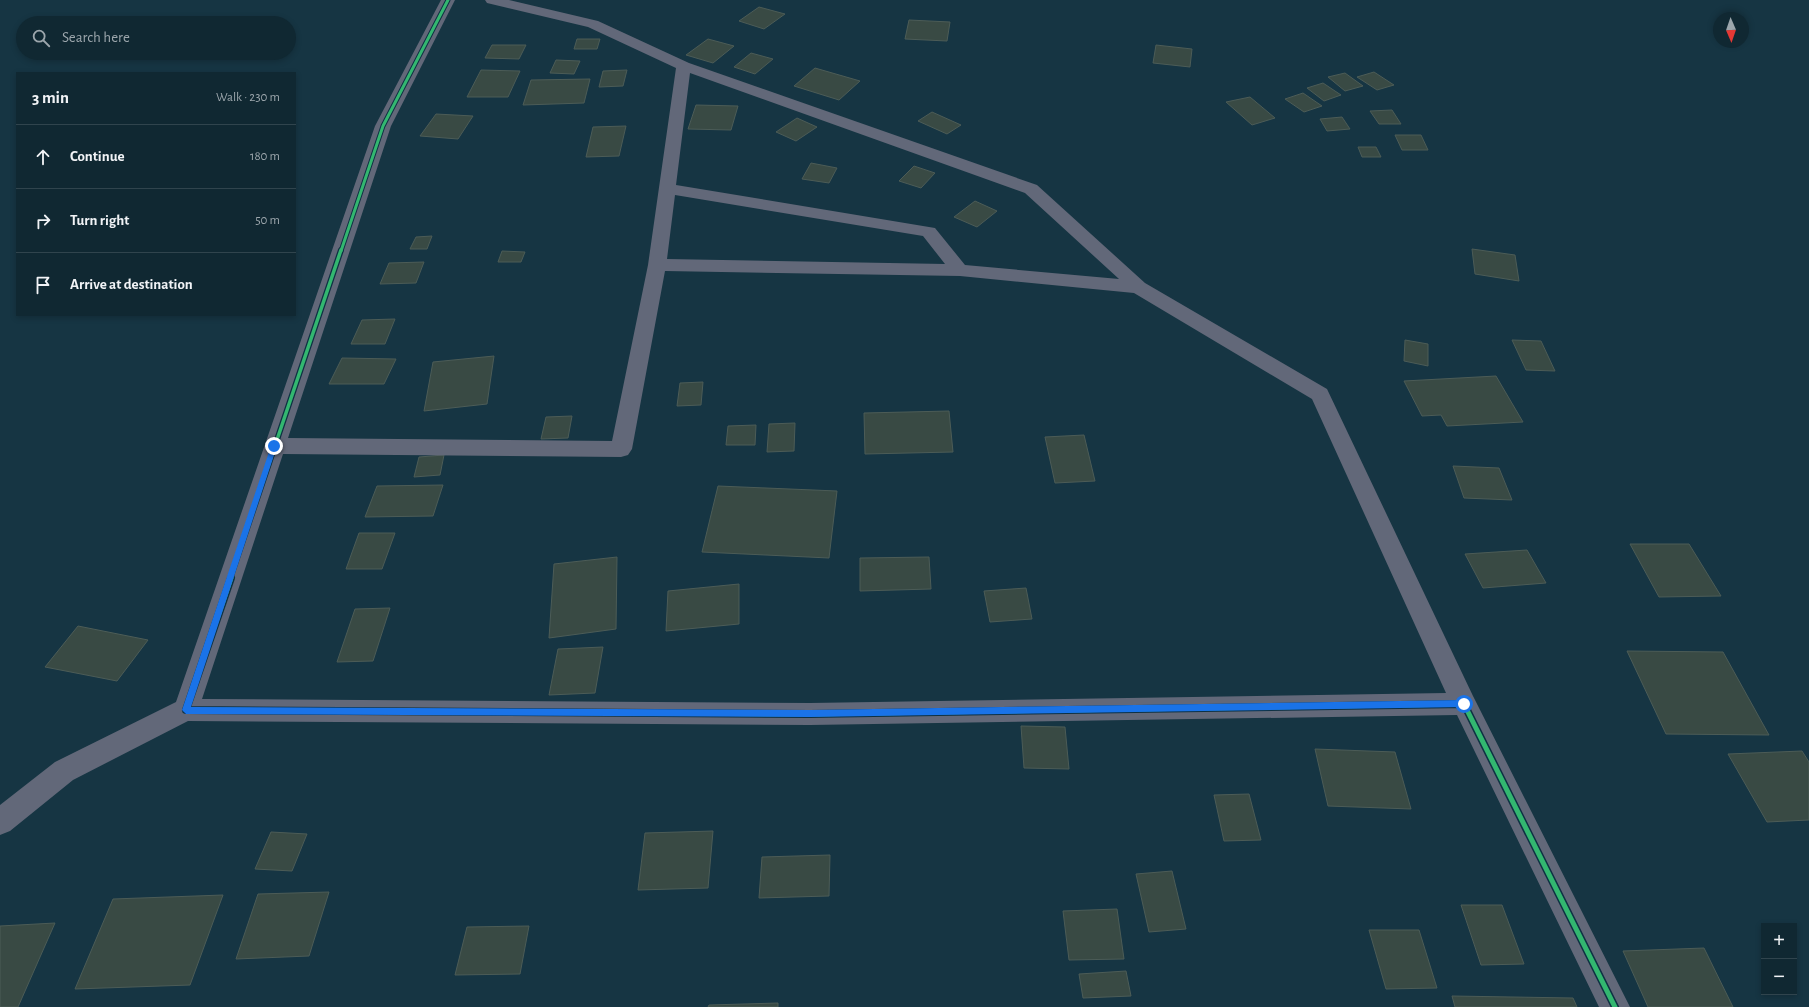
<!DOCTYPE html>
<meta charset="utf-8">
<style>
:root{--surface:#102832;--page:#19303a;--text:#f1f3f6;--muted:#9ca6ac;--line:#30444d}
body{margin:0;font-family:"Alegreya Sans",sans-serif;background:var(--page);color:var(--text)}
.controls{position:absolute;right:12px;bottom:12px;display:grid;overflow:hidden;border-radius:0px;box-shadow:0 2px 6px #0003}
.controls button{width:36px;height:36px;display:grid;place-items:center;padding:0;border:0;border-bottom:1px solid var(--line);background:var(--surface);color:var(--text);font:20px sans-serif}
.compass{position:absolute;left:1713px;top:12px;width:36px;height:36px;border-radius:50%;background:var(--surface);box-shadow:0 2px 6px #0003;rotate:178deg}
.stop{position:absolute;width:12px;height:12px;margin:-9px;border:3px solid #1a73e8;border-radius:50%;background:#fff}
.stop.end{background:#1a73e8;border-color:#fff;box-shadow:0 1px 4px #0008}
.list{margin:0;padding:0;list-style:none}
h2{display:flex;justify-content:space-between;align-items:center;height:52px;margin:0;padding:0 16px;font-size:17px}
h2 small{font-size:13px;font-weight:400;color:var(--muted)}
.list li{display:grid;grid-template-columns:26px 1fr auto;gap:12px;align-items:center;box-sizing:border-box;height:64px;padding:0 16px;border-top:1px solid var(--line)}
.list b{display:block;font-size:15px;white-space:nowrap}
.list em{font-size:13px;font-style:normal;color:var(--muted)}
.icon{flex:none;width:22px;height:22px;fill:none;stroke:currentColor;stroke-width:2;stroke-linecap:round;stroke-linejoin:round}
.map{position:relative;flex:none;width:1809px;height:1007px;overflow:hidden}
.search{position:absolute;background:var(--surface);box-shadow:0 2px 6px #0003;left:16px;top:16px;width:280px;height:44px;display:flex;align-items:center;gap:10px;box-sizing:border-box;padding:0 14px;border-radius:22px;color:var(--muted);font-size:15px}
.panel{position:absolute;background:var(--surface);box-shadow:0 2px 6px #0003;left:16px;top:72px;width:280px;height:244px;border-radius:0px}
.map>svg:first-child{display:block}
</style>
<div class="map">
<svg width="1809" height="1007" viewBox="0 0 1809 1007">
<rect width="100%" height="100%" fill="#163543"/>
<g fill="#394a44" stroke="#4c5c57">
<polygon points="759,7 785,14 764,29 739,21"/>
<polygon points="909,20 950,22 947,41 905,39"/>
<polygon points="577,39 600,39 597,49 574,49"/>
<polygon points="708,39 734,46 713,63 686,55"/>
<polygon points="492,45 526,45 519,59 485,58"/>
<polygon points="1156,45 1192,49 1190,67 1153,63"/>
<polygon points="751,53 773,59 755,74 734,67"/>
<polygon points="556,60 580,61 574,74 550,73"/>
<polygon points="815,68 860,81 839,100 794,86"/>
<polygon points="481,70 520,71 508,97 467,97"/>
<polygon points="627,70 623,86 599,87 603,71"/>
<polygon points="1374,72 1394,85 1377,90 1357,77"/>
<polygon points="1345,73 1363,86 1345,91 1328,77"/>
<polygon points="590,79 584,103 523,105 531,80"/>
<polygon points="1323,83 1341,95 1324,101 1307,88"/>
<polygon points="1303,93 1322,106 1304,112 1285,99"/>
<polygon points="1250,97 1275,118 1252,125 1226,102"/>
<polygon points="696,105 738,106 731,130 688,129"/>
<polygon points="1392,110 1401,124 1379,124 1370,111"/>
<polygon points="932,112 961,125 947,134 918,121"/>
<polygon points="436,114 473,116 458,139 420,136"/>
<polygon points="1342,117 1350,129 1327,131 1320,119"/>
<polygon points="797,118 817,127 796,141 776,132"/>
<polygon points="626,126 619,156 586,157 593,127"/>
<polygon points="1395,135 1421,135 1428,150 1402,150"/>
<polygon points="1358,147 1376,147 1381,157 1362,157"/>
<polygon points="811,163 837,168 829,183 802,179"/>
<polygon points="914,166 935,173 921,188 899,181"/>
<polygon points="975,201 997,211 977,227 954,217"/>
<polygon points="432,236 427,249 410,249 416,237"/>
<polygon points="1472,249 1515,255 1519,281 1475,274"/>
<polygon points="502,251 525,252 521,262 498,262"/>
<polygon points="424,262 416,283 380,284 389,263"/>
<polygon points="395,319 385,344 351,344 362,320"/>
<polygon points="1405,340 1428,344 1428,366 1404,361"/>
<polygon points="1512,340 1541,341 1555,371 1526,370"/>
<polygon points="494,356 487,404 424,411 433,362"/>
<polygon points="342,358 396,359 384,384 329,384"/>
<polygon points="1496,376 1523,422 1447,426 1441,415 1422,416 1404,381"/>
<polygon points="703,382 701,405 677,406 680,383"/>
<polygon points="949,411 953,452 865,454 864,413"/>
<polygon points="572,416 568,438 541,439 546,417"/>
<polygon points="795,423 794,451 767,452 769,424"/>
<polygon points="756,425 755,445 726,445 728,426"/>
<polygon points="1084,435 1095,481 1055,483 1045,437"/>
<polygon points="444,455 440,475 414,477 419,457"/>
<polygon points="1453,466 1499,468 1512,500 1464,498"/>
<polygon points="443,485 433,516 365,517 377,486"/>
<polygon points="718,486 837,491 829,558 702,552"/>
<polygon points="359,533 395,533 382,569 346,569"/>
<polygon points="1630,544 1689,544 1721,596 1659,597"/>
<polygon points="1527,550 1546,583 1483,588 1465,554"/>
<polygon points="617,557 616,629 549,638 554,564"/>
<polygon points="929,557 931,589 860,591 860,558"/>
<polygon points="739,584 739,624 666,631 668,591"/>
<polygon points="1026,588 1032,619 990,622 984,591"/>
<polygon points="390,608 373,661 337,662 355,609"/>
<polygon points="78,626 148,640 117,681 45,667"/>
<polygon points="603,647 595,693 549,695 558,649"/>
<polygon points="1627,651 1723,652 1769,735 1666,734"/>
<polygon points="1021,726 1065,727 1069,769 1024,768"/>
<polygon points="1315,749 1395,752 1411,809 1328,806"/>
<polygon points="1802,751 1809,762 1809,820 1767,822 1728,754"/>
<polygon points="1249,794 1261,840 1224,841 1214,795"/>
<polygon points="713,831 708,888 638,890 645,833"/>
<polygon points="271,832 307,834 292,871 255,869"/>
<polygon points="830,855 829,896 759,898 762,857"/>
<polygon points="1172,871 1186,929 1149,932 1136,874"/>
<polygon points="329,892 309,956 236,959 258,894"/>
<polygon points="223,895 190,985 75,989 113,899"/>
<polygon points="1461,905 1502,905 1524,964 1481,965"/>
<polygon points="1117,909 1124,959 1069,960 1063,911"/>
<polygon points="55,923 18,1007 0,1007 0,926"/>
<polygon points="529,926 520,974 455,975 467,927"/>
<polygon points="1369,930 1419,930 1437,988 1386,989"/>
<polygon points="1704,948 1733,1007 1648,1007 1623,951"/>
<polygon points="1126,971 1131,996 1083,998 1079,974"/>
<polygon points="1452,996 1573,998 1577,1007 1455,1007"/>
<polygon points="778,1003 778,1007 708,1007 709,1005"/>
</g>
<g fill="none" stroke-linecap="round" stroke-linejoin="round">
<path fill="#626879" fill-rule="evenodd" d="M441,0H455L391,126L288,438L612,441L648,265L676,68L588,27L487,3L485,0H509L598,21L689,63L1037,185L1145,283L1327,389L1473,696L1630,1007H1599L1457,715L810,725L188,721L73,780L10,831L0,835V805L55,762L176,702L375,126ZM690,73L1025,193L1119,279L965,265L935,228L676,185ZM675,195L923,236L945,264L667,259ZM665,271L960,276L1134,293L1312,399L1446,693L810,703L202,699L283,454L621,457L628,455L632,449Z"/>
<g stroke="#0e3143" stroke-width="5">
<polyline id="cycleway-far2" points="341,251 383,126 448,0"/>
</g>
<g stroke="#0e3143" stroke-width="6">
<polyline id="cycleway-far1" points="230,579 341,250"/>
</g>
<g stroke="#0e3143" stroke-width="8">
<polyline id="cycleway" points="231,578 186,710 810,714 1464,704 1615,1007"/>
</g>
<use href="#cycleway-far2" stroke="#33b770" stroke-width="3"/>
<use href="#cycleway-far1" stroke="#33b770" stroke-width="3.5"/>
<use href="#cycleway" stroke="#33b770" stroke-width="5"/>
</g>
<polygon fill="#1a73e8" points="274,444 277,446 191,707 810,710 1464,700 1468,704 1464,707 810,717 186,714 182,710 271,446"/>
</svg>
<div class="controls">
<button>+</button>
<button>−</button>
</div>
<svg class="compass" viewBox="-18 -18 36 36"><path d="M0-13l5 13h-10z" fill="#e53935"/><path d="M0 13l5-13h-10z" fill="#9ca6ac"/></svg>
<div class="stop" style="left:1464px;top:704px"></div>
<div class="stop end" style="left:274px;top:446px"></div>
<div class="search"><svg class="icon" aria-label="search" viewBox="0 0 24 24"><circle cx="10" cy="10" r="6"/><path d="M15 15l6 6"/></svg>Search here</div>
<section class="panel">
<h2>3 min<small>Walk · 230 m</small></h2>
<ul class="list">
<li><svg class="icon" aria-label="ahead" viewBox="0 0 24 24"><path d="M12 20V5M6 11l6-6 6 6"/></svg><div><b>Continue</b></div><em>180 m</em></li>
<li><svg class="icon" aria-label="right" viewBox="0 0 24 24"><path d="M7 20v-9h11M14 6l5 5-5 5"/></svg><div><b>Turn right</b></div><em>50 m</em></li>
<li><svg class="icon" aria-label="arrive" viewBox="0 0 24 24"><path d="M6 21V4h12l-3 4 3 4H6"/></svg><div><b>Arrive at destination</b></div></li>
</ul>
</section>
</div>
